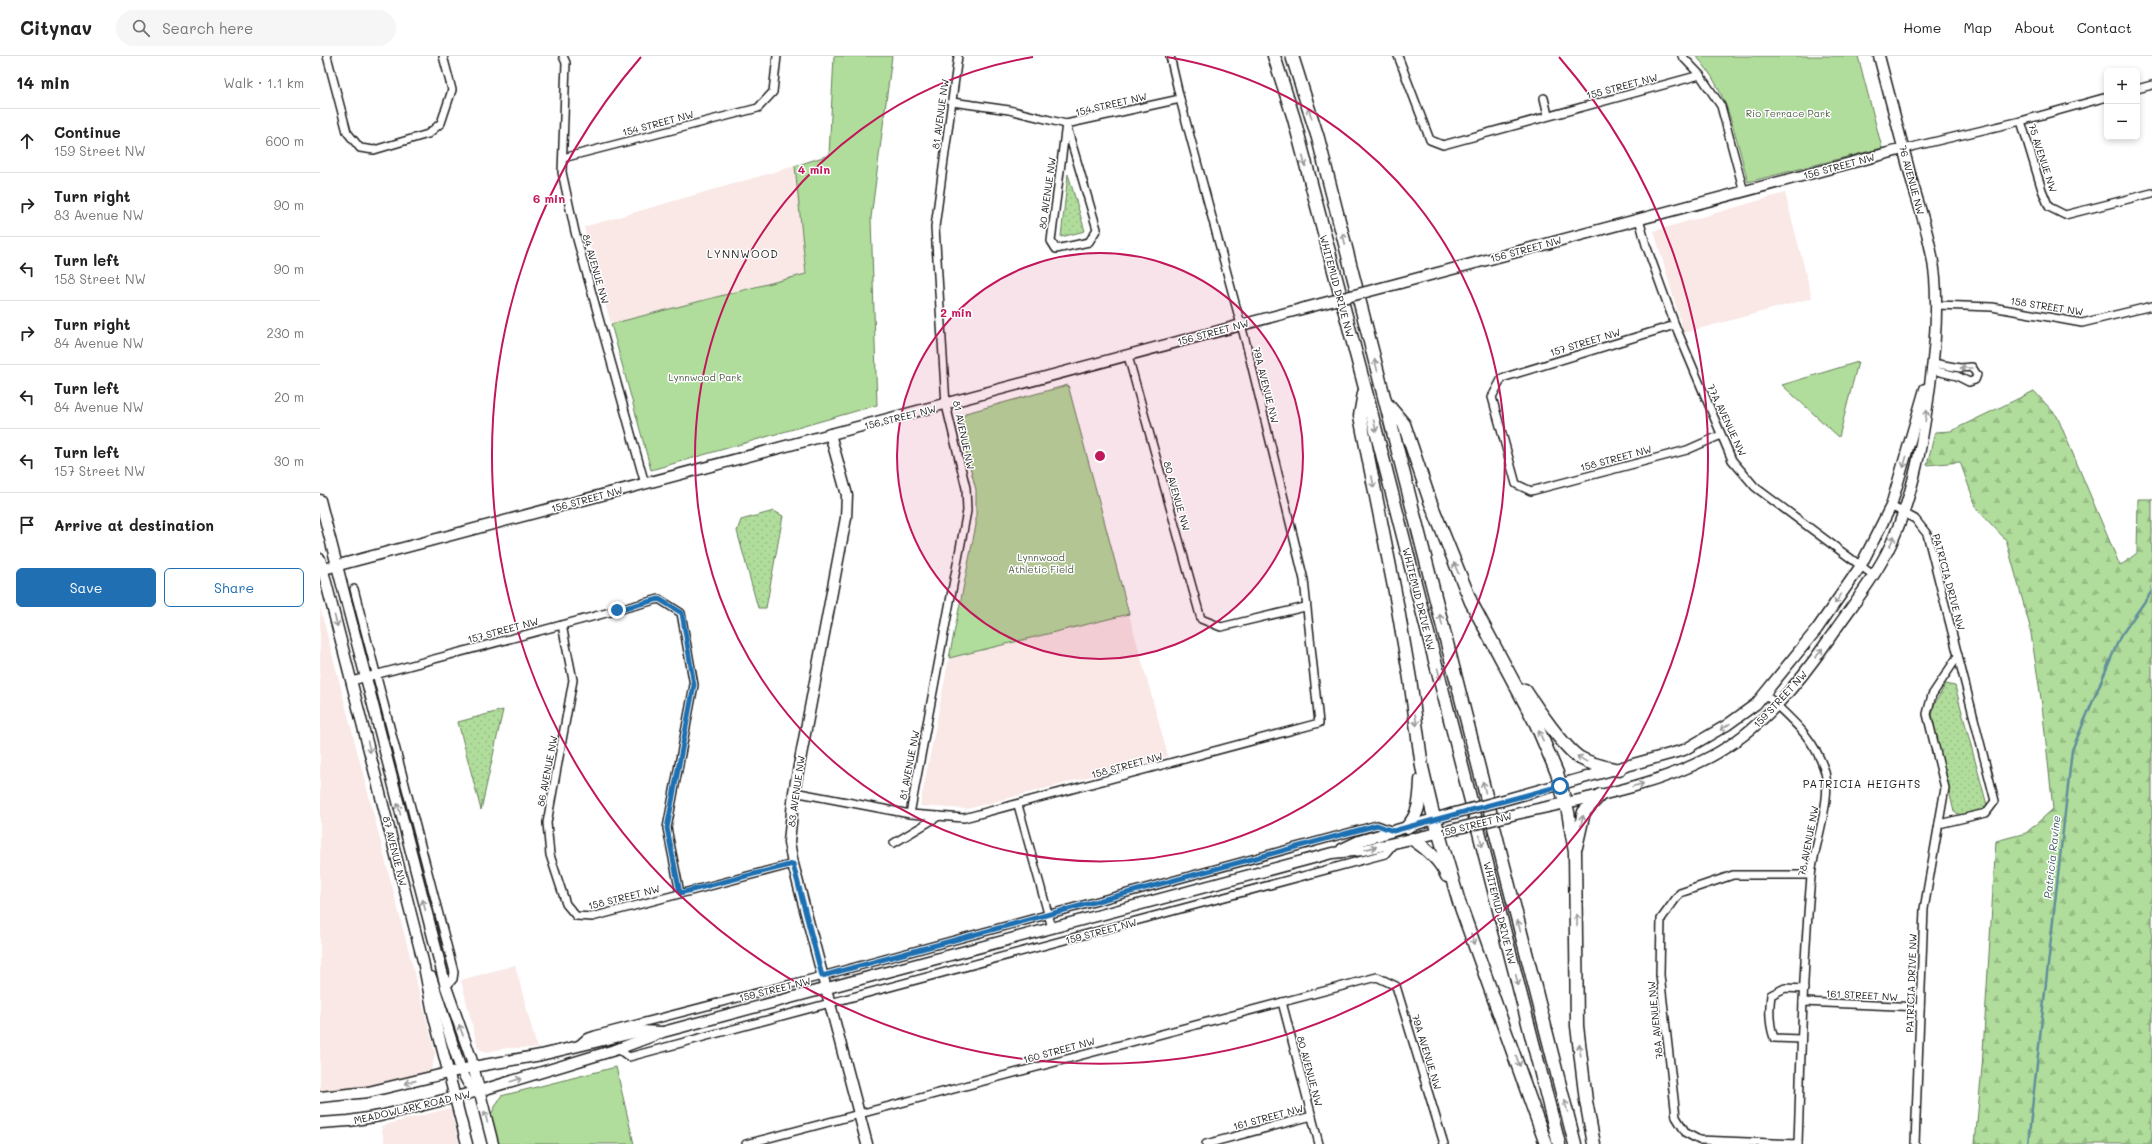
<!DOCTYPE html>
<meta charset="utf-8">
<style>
:root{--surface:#fff;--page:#f6f6f6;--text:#222;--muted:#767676;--line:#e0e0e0;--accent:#1f6fb2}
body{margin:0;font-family:Mali,sans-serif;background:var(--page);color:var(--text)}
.controls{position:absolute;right:12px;top:12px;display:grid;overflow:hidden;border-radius:6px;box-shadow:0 2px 6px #0003}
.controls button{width:36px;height:36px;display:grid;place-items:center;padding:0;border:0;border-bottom:1px solid var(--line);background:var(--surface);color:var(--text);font:20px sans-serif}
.stop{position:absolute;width:12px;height:12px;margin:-9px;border:3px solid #1f6fb2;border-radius:50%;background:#fff}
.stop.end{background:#1f6fb2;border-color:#fff;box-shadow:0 1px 4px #0008}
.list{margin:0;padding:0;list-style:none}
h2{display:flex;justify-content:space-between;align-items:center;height:52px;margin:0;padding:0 16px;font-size:17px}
h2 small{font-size:13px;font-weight:400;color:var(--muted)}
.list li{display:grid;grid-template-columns:26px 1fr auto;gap:12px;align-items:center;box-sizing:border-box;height:64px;padding:0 16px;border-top:1px solid var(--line)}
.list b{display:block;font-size:15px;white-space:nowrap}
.list p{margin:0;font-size:13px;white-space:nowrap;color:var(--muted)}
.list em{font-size:13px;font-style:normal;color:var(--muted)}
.actions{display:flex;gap:8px;padding:12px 16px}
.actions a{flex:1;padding:9px 0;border:1px solid var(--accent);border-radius:6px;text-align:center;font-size:14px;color:var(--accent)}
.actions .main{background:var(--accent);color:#fff}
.icon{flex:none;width:22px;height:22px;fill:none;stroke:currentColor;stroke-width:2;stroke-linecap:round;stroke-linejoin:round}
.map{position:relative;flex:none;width:1832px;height:1088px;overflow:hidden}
header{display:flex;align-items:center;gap:24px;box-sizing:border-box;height:56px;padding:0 20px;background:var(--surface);border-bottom:1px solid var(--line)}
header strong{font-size:19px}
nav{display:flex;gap:22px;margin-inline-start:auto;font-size:14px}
.search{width:280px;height:36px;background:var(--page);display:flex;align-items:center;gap:10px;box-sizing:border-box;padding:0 14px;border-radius:22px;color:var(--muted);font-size:15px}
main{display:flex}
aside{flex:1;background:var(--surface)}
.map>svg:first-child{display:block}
</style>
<header>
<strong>Citynav</strong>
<div class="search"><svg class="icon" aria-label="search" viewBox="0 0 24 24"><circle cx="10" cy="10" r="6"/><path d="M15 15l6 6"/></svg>Search here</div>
<nav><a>Home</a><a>Map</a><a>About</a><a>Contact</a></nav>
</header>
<main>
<aside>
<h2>14 min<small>Walk · 1.1 km</small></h2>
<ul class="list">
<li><svg class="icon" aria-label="ahead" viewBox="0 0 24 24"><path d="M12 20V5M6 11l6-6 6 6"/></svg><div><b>Continue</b><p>159 Street NW</p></div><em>600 m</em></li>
<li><svg class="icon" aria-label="right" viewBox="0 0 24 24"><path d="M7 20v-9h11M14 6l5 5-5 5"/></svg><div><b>Turn right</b><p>83 Avenue NW</p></div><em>90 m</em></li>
<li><svg class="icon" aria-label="left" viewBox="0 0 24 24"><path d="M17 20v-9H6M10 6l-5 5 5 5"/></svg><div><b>Turn left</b><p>158 Street NW</p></div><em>90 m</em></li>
<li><svg class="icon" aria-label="right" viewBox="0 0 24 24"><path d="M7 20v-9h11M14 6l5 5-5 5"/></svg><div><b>Turn right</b><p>84 Avenue NW</p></div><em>230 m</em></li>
<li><svg class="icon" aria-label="left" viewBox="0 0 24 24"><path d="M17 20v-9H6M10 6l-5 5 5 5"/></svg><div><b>Turn left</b><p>84 Avenue NW</p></div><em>20 m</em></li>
<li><svg class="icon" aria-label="left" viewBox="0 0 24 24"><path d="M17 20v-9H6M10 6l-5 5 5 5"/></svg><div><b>Turn left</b><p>157 Street NW</p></div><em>30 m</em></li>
<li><svg class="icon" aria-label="arrive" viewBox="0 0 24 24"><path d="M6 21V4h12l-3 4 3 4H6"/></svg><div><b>Arrive at destination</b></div></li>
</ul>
<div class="actions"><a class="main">Save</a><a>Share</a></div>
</aside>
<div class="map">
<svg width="1832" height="1088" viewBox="0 0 1832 1088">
<defs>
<pattern id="grass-dots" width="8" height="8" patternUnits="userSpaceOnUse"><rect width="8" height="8" fill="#b0dd9b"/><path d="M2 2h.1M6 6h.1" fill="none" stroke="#97bd85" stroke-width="1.8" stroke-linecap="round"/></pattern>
<pattern id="forest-firs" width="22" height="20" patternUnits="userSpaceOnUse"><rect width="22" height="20" fill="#b0dd9b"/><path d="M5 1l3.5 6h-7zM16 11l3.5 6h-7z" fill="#97bd85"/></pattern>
</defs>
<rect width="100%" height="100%" fill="#fff"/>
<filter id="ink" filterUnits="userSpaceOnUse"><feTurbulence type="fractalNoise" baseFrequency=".025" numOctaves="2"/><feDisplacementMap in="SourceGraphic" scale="8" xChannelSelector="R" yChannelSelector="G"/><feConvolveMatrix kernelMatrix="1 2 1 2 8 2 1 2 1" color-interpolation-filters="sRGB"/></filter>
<g filter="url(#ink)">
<g fill="#f9e8e5">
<polygon points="475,110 486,218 291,268 264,171"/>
<polygon points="1465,137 1492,242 1364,277 1334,175"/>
<polygon points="0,551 115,997 112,1012 102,1019 38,1033 0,1034"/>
<polygon points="809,558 848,700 647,753 600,750 629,602"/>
<polygon points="195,909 217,992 187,992 166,996 158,992 141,924"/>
<polygon points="130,1052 139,1088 65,1088 61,1070"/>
</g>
<g fill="url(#grass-dots)" stroke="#667c5c">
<polygon points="748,118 765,175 741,181"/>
<polygon points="454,455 463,460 446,552 438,552 417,475 421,464"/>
<polygon points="1626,628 1635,630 1667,749 1663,756 1641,759 1634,756 1612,662 1614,649"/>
<polygon points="183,654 161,754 138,666"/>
</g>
<polygon fill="url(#forest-firs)" stroke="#667c5c" points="1714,335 1737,360 1800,510 1817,497 1818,443 1832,443 1832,1088 1655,1088 1662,1011 1676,785 1706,777 1733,753 1722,649 1710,571 1686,484 1657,453 1640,406 1607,409 1615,376 1631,375"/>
<g fill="#b0dd9b" stroke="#667c5c">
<polygon points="514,0 572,0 551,162 557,349 331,414 291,268 486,218 475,110 509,99"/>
<path d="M1376,0H1538L1562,92L1428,126C1416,83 1408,34 1376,0Z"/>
<polygon points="1538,306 1519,381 1462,329"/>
<polygon points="748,329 809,558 629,602 656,469 656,434 639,368 646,357"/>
<polygon points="296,1011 314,1088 177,1088 170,1060 181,1040"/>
</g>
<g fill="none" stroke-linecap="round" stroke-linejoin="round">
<polyline stroke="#618f9b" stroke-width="2.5" points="1708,1088 1752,694 1800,581 1832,535"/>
<g stroke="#1c1c1c" stroke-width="10">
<g id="street">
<polyline points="7,0 27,76 40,92 54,94 108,78 121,67 132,34 123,0"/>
<polyline points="243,0 246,7 242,116 255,176 325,428"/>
<polyline points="1078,0 1110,84 1123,89 1380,19"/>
<polyline points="1362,0 1380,19 1401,50 1424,136"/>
<polyline points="1817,33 1832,29"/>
<polyline points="1224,42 1228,59"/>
<polyline points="632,46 689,54 746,68 860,43"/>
<polyline points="1701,65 1722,134 1729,151 1745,159 1832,137"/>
<polygon points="746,68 777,173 769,186 736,193 731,185"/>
<polyline points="1583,93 1701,65 1787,41"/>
<polyline points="243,102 438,52 453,36 457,0"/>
<polyline points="1319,163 1326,189 1355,269 1412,404 1435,431 1553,519"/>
<polyline points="1617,249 1672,251 1762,267 1832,250"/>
<polyline points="1355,269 1182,322 1172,341 1196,428 1211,435 1367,394 1401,379"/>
<polyline points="808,300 881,563 901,571 985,551"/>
<polyline points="1612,314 1637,320 1649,326 1655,324 1657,319 1652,311 1640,312 1613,307"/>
<polyline points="1571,450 1595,463 1607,478 1675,745 1666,757 1619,768"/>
<polyline points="34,533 134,916 133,923 126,931"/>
<polyline points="242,569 253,624 227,767 230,799 246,848 256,860 272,861 473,808"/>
<polyline points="32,625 339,543 361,557 374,629 347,772 360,837"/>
<path d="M1445,638C1469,662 1493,679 1504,713C1514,741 1493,791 1491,821C1483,910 1481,999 1478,1088"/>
<polyline points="474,736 590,758 644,762 999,667 984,524 927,291 860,43 850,0"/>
<polyline points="698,749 732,872"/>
<polyline points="590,758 647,455 646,432 626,349 615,171 638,0"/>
<polyline points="574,787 619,760"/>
<polyline points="962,946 999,1088"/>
<polyline points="1483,946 1600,951"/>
<path d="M1481,983L1454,982C1449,968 1449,953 1451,939L1465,932L1484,933"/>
<polyline points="257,990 266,982 275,979 502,920 1057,769 1073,775"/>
<polyline points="298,993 309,1001 1065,798 1075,786"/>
<polyline points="426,1088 1057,921 1076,930 1124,1088"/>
<polyline points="886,1088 992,1060"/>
<polyline points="1478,1088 1379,1084 1366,1077 1356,1061 1340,919 1341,863 1360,837 1413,819 1491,819"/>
<polyline points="1595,1088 1604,853 1625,732 1607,658 1612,639 1638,600"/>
</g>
</g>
<g stroke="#1c1c1c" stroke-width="13">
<g id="secondary">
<polyline points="1080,227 1583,93"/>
<polyline points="510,378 527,439 526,462 474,736 469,786 473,808 547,1088"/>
<polyline points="0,444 126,931 151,1002 173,1088"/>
<polyline points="0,503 103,905 113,957 147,1088"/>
<polyline points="0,514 985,252"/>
<polyline points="1180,745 1364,694 1407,669 1436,648 1497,573 1540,511 1571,450 1605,333"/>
<path d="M1196,758C1261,743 1331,732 1390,701C1440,675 1478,628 1509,583C1530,552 1555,522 1571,488C1594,438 1603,383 1610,329C1615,293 1618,258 1615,221C1612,190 1602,159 1593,129C1582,86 1570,43 1559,0"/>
<polyline points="1022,793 1039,785 1131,758"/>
<polyline points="111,921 141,1014 148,1027 159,1035"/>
<polyline points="0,1041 48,1036 153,1011 221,999 321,975 341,976"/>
<polyline points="0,1067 29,1065 60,1060 159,1035 298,993 343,976 1012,797 1043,794 1135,773"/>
</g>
</g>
<g stroke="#1c1c1c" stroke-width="15">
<g id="highway">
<polyline points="954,0 974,63 1045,332 1239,1088"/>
<polyline points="972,0 998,82 1015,149 1255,1088"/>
<polyline points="1044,337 1040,360 1075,536 1090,623 1102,711 1112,754 1139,846 1226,1088"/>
<polyline points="1068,349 1084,368 1110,445 1151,546 1216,668 1237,717 1248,756 1255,796 1257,970 1266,1045 1274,1088"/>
<path d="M1205,634C1216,651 1244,692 1260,702C1272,709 1285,711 1299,714"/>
<path d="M1087,771C1100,757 1100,743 1101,724"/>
<path d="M1092,783C1106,792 1120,804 1127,820"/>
<polyline points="1256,791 1264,756 1280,739"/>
</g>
</g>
<use href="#street" stroke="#fff" stroke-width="7"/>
<use href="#secondary" stroke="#fff" stroke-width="10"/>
<use href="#highway" stroke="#fff" stroke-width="12"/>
<g stroke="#1c1c1c" stroke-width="13" stroke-linecap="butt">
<g id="secondary-bridge">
<polyline points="985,252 1080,227"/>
<polyline points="1131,758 1180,745"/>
<polyline points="1135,773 1196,758"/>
</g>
</g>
<use href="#secondary-bridge" stroke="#fff" stroke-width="10"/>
</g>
<defs><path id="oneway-shaft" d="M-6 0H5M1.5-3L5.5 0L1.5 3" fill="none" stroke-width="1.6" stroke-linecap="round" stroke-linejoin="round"/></defs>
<g stroke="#999">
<use href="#oneway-shaft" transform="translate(990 57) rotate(-107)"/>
<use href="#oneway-shaft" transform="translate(984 105) rotate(76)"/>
<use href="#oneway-shaft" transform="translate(1024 183) rotate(-104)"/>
<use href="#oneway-shaft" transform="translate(1056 309) rotate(-104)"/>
<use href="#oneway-shaft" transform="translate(1646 312) rotate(180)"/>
<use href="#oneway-shaft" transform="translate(1606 360) rotate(-80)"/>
<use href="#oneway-shaft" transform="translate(1055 370) rotate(76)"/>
<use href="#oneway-shaft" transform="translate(1585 406) rotate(106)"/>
<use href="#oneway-shaft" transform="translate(1053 426) rotate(79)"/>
<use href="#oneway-shaft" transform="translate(1572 485) rotate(-66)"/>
<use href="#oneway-shaft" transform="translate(1136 512) rotate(-113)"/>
<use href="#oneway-shaft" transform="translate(1518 543) rotate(125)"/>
<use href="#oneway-shaft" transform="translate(1121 564) rotate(-104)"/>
<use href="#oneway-shaft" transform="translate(16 565) rotate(75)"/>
<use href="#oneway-shaft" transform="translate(1499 597) rotate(-56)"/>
<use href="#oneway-shaft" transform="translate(1119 618) rotate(76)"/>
<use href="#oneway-shaft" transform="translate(1096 664) rotate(82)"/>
<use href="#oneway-shaft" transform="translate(1405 671) rotate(146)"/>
<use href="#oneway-shaft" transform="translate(1221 680) rotate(-114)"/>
<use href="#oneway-shaft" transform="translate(49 691) rotate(76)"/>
<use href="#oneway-shaft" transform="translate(1262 703) rotate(-149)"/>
<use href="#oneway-shaft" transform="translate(1318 729) rotate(-15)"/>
<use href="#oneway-shaft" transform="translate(1164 731) rotate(-104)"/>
<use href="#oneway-shaft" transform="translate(79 753) rotate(-104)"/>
<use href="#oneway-shaft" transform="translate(1262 765) rotate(-78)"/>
<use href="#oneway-shaft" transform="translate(1161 785) rotate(76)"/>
<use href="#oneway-shaft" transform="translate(1051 792) rotate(-13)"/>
<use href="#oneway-shaft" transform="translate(104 849) rotate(-105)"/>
<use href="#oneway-shaft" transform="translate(1257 864) rotate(-91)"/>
<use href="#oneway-shaft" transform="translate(1199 870) rotate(-104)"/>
<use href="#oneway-shaft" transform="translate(1153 883) rotate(70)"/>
<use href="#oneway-shaft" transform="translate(1197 924) rotate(76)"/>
<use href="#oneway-shaft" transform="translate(141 974) rotate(-110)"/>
<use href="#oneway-shaft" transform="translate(1260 994) rotate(-97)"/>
<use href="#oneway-shaft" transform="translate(1198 1005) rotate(70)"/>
<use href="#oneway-shaft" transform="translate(196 1024) rotate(-17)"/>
<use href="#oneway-shaft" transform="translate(90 1026) rotate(167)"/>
<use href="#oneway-shaft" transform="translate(1246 1050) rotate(-104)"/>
<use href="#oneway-shaft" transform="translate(166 1061) rotate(-104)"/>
</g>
</g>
<g fill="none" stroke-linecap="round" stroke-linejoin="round" filter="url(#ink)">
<polyline stroke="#1f6fb2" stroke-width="5" points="297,554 339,543 362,557 374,629 347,772 360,837 473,808 502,920 1057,769 1073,775 1240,730"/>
</g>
<circle cx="780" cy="400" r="203" fill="#c2185b" fill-opacity=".12"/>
<g fill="none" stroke="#c2185b" stroke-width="2">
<circle cx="780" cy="400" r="203"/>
<path d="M847 1A405 405 0 1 1 713 1"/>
<path d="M1239 1A608 608 0 1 1 321 1"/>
</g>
<g text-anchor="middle" stroke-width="3" stroke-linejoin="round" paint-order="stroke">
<g font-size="10" fill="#1c1c1c" stroke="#fff">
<text transform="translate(1302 30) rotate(-15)" y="4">155 STREET NW</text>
<text transform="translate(791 48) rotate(-13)" y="4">154 STREET NW</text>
<text transform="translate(620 58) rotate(-82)" y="4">81 AVENUE NW</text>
<text transform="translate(338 67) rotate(-15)" y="4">154 STREET NW</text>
<text transform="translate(1723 102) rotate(72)" y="4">75 AVENUE NW</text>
<text transform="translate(1519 110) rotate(-15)" y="4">156 STREET NW</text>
<text transform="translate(1592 124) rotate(75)" y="4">76 AVENUE NW</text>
<text transform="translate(727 137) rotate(-82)" y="4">80 AVENUE NW</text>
<text transform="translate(1206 193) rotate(-15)" y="4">156 STREET NW</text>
<text transform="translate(276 213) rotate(74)" y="4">84 AVENUE NW</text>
<text transform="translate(1017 230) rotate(75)" y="4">WHITEMUD DRIVE NW</text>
<text transform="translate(1727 250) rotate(9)" y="4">158 STREET NW</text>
<text transform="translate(893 276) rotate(-15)" y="4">156 STREET NW</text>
<text transform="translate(1265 286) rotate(-17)" y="4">157 STREET NW</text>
<text transform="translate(946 329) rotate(76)" y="4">79A AVENUE NW</text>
<text transform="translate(580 361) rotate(-14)" y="4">156 STREET NW</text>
<text transform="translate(1407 364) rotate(65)" y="4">77A AVENUE NW</text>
<text transform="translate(644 379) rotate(78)" y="4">81 AVENUE NW</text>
<text transform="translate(1296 402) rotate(-15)" y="4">158 STREET NW</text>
<text transform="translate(857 440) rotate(74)" y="4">80 AVENUE NW</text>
<text transform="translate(267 443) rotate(-15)" y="4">156 STREET NW</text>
<text transform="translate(1629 526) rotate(75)" y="4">PATRICIA DRIVE NW</text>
<text transform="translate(1099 543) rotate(76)" y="4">WHITEMUD DRIVE NW</text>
<text transform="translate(183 574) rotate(-15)" y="4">157 STREET NW</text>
<text transform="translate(1460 643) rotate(-47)" y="4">159 STREET NW</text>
<text transform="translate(589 709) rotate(-79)" y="4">81 AVENUE NW</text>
<text transform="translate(807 709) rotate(-15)" y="4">158 STREET NW</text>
<text transform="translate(227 715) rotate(-79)" y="4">86 AVENUE NW</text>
<text transform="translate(476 735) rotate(-82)" y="4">83 AVENUE NW</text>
<text transform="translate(1156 768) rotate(-14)" y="4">159 STREET NW</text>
<text transform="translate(1488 785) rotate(-79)" y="4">78 AVENUE NW</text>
<text transform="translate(75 795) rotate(76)" y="4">87 AVENUE NW</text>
<text transform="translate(304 841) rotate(-14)" y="4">158 STREET NW</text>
<text transform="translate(1180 857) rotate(76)" y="4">WHITEMUD DRIVE NW</text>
<text transform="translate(781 875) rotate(-15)" y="4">159 STREET NW</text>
<text transform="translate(1591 927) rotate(-88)" y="4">PATRICIA DRIVE NW</text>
<text transform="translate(455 933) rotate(-14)" y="4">159 STREET NW</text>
<text transform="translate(1542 939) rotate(3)" y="4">161 STREET NW</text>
<text transform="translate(1335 964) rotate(-96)" y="4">78A AVENUE NW</text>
<text transform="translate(739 994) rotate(-15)" y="4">160 STREET NW</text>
<text transform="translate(1107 996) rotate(73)" y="4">79A AVENUE NW</text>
<text transform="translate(990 1015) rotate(75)" y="4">80 AVENUE NW</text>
<text transform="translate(92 1051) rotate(-13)" y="4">MEADOWLARK ROAD NW</text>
<text transform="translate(948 1061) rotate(-15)" y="4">161 STREET NW</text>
</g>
<g font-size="10" fill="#506048" stroke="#fff">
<text x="1468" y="61">Rio Terrace Park</text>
<text x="385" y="325">Lynnwood Park</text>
<text x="721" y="505">Lynnwood<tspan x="721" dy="12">Athletic Field</tspan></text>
</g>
<g font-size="11" letter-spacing="1" fill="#1c1c1c" stroke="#fff">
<text x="423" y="202">LYNNWOOD</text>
<text x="1542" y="732">PATRICIA HEIGHTS</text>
</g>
<g font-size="11" font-style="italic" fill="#445f66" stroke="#fff">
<text transform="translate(1732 801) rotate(-84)" y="4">Patricia Ravine</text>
</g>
</g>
<circle cx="780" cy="400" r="6" fill="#c2185b" stroke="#fff" stroke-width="2"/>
<g font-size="12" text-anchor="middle" font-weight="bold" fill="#c2185b" stroke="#fff" stroke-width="3" stroke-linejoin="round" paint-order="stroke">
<text x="494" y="118">4 min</text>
<text x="229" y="147">6 min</text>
<text x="636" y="261">2 min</text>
</g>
</svg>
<div class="controls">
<button>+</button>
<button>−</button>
</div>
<div class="stop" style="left:1240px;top:730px"></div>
<div class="stop end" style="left:297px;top:554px"></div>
</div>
</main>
